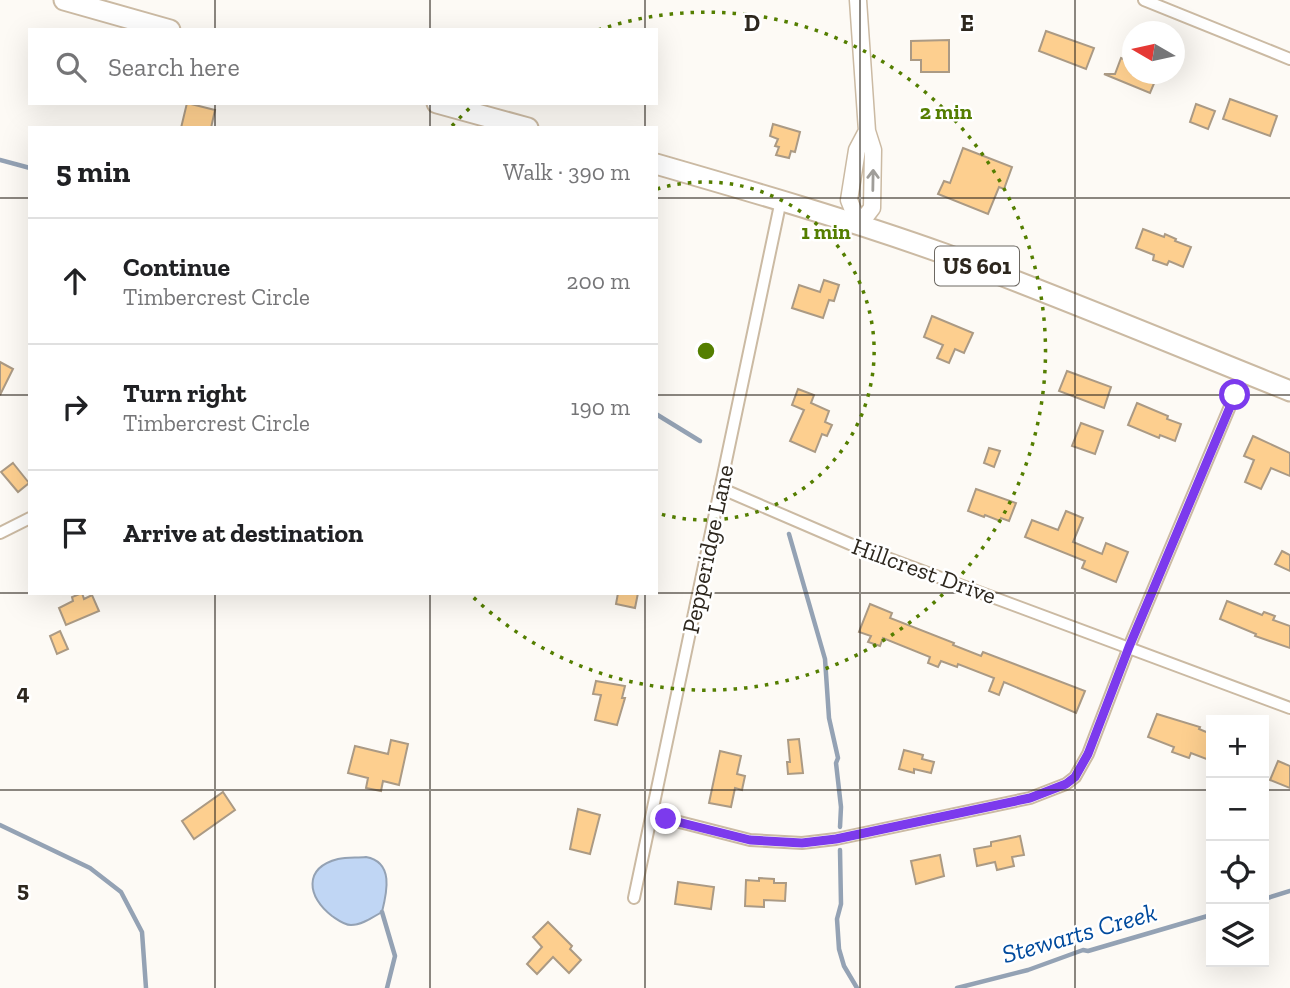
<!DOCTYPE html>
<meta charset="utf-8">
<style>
:root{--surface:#fff;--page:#f2f2f2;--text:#202124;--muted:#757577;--line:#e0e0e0}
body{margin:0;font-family:"Zilla Slab",serif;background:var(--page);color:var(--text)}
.controls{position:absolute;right:21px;bottom:21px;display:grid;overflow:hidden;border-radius:0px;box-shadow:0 7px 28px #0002}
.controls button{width:63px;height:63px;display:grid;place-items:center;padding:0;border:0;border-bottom:2px solid var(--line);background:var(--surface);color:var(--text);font:35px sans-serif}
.compass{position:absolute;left:1122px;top:21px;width:63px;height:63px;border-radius:50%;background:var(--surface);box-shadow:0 7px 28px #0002;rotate:279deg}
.stop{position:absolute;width:21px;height:21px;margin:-16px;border:5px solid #7c3aed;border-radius:50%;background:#fff}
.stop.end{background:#7c3aed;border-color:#fff;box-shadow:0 2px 7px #0008}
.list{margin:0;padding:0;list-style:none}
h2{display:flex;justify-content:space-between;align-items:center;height:91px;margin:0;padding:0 28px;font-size:30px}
h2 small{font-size:23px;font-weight:400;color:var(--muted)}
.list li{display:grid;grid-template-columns:46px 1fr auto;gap:21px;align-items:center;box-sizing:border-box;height:126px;padding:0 28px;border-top:2px solid var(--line)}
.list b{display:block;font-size:26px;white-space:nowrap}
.list p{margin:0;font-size:23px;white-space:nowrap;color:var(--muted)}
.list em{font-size:23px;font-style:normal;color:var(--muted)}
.icon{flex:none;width:38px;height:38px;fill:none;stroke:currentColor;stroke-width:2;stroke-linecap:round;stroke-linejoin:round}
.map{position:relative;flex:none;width:1290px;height:988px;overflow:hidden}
.search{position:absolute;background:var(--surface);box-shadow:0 7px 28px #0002;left:28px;top:28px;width:630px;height:77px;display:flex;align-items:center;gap:18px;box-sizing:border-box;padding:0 24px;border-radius:0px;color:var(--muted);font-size:26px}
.panel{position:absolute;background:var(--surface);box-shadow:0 7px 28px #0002;left:28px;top:126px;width:630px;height:469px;border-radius:0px}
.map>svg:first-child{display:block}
</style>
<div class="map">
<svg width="1290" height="988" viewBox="0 0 1290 988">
<rect width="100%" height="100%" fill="#fdfaf5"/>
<path fill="#c0d6f4" stroke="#94a2b4" stroke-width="2" d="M366,857C394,862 387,892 382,912C373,917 362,925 351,925C344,925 338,920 332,916C307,897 303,868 338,859C347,857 357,858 366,857Z"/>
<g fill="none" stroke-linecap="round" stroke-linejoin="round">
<g stroke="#94a2b4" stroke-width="4.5">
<polyline points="0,160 30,168"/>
<polyline points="656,414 700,441"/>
<polyline points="789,534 825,659 829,718 838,758 836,763 841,807 840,827"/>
<polyline points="0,825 90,868 121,892 142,932 146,988"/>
<polyline points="840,850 841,904 837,919 839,949 844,966 857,988"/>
<polyline points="1264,899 1290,891"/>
<polyline points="382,912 395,956 387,988"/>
<polyline points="957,988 1028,970 1083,950 1088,951 1211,915"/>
</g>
</g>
<g fill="#fdcf8f" stroke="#ab9a84" stroke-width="2">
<polygon points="1046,31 1094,48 1086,69 1039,51"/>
<polygon points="949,40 949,72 921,72 921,60 911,60 911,41"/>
<polygon points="1121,58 1132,63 1132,74 1158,74 1150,93 1104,74 1115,74"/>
<polygon points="1230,99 1277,116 1270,136 1223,119"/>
<polygon points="187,103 215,110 211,128 181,128"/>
<polygon points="1196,104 1215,111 1208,129 1190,122"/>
<polygon points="773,124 800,132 795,152 791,151 789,158 776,155 779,147 775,146 778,139 770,136"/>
<polygon points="963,148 1012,167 1004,189 999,187 988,214 938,194 944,181 950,183"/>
<polygon points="1143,229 1164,237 1165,234 1176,239 1175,241 1191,247 1183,267 1169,261 1167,265 1153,260 1154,255 1136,248"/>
<polygon points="824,280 839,285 834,301 829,300 823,318 792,308 799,285 820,292"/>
<polygon points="932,316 973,333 964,353 955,349 949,363 937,358 943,345 924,337"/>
<polygon points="0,362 13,369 0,395"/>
<polygon points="1067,371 1111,387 1104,408 1059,391"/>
<polygon points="798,389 814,395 811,403 829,411 825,422 832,425 827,436 822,434 815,452 790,441 804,410 792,405"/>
<polygon points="1137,403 1168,416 1167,419 1181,424 1175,441 1160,435 1159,438 1128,425"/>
<polygon points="1081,423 1103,431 1095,454 1072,446"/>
<polygon points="1253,436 1290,453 1290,476 1271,468 1261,489 1245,482 1254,460 1244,456"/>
<polygon points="989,448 1000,451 994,467 984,463"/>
<polygon points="13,463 29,483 18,492 1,472"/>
<polygon points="976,489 1016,503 1009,521 1001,518 1000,521 985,515 984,517 968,511"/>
<polygon points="1066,511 1083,518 1073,542 1102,554 1106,543 1128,552 1116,582 1082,568 1085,561 1025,537 1032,520 1058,530"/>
<polygon points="1282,551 1290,555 1290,571 1275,564"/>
<polygon points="82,593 84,599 92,595 99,611 66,625 59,608 73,601 72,597"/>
<polygon points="618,593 638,593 635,608 616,604"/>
<polygon points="1227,601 1262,615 1264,612 1275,616 1273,620 1290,626 1290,648 1255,636 1256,634 1220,619"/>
<polygon points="870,604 892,613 890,618 954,643 953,645 981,656 983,652 1085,691 1076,713 1004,682 999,695 989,691 994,678 958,664 957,667 941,661 938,667 928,663 930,657 883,638 880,646 868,642 871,636 859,632"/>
<polygon points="60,631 68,649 57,654 50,636"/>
<polygon points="596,681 625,686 622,698 625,698 617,725 595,720 601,695 593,694"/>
<polygon points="1157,714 1200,727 1199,729 1211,734 1211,753 1209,760 1191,753 1189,758 1172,752 1174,747 1148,737"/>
<polygon points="799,739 803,773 788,774 787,762 790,762 788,740"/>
<polygon points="391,740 408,744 399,785 383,781 381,791 366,788 368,778 348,773 355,746 388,754"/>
<polygon points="904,750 923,755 922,759 934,762 931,773 914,769 914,773 899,769"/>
<polygon points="720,751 741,756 737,774 745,776 742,790 735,788 731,807 709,803"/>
<polygon points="1278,761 1290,766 1290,788 1270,780"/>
<polygon points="223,792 235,810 194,839 182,821"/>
<polygon points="578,809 600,815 590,854 570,849"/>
<polygon points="1020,836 1024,855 1012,857 1014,866 997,870 995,862 977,866 974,849 991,846 991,842"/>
<polygon points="940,855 944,876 916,884 911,861"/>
<polygon points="759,878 774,879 774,883 786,883 785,901 764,900 764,907 745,906 746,880 759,881"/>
<polygon points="678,882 714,887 711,909 675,904"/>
<polygon points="548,922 572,946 570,949 581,960 569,973 553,957 537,974 527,964 542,947 533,937"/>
</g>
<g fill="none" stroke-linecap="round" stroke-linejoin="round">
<g stroke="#cbbaa3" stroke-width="14">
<g id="street">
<polyline points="1144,0 1290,59"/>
<polyline points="720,488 850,544 1290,708"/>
<polyline points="0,533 30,518"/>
<polyline points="652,815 750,840 802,843 836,839 1030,798 1066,784 1075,777 1088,754 1129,647 1244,373"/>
<polyline points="634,898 781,200"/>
</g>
</g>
<g stroke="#cbbaa3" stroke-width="19">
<polyline id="secondary" points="858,0 867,131 873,150 872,208 859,225 849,200 857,150 867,131"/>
</g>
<g stroke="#cbbaa3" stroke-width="23">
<g id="highway">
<polyline points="64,0 170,30"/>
<polyline points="437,103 528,128"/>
<path d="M656,164C753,192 850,220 945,254C1061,297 1175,345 1290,391"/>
</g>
</g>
<use href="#street" stroke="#fff" stroke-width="10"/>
<use href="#secondary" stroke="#fff" stroke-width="16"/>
<use href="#highway" stroke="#fff" stroke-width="19"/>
</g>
<defs><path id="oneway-shaft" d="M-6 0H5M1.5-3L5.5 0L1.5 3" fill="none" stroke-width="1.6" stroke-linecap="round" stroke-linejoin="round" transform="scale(1.75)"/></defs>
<use stroke="#a09e9a" href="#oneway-shaft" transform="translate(873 180) rotate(-89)"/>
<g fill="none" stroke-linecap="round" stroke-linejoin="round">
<polyline stroke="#7c3aed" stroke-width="9" points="666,819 750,840 802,843 836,839 1030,798 1066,784 1075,777 1088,754 1129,647 1235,395"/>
</g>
<path fill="none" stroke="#2d271e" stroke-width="2" stroke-opacity="0.55" d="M215,0V30M430,0V30M645,0V30M860,0V988M1075,0V988M215,103V128M430,103V128M645,103V128M0,198H30M656,198H1290M0,395H30M656,395H1290M0,593H30M215,593V988M430,593V988M645,593V988M656,593H1290M0,790H1211M1264,790H1290"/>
<g fill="none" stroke="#547e00" stroke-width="3.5" stroke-dasharray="3.5 7">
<path d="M657 189A169 169 0 1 1 657 513"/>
<path d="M452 126A339 339 0 0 1 473 105M598 30A339 339 0 1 1 471 595"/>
</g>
<g text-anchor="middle" stroke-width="5" stroke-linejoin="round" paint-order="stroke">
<rect fill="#fff" stroke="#6c6862" stroke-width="2" x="935" y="246.5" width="84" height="39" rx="5"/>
<g font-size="23" font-weight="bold" fill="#2d271e">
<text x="977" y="274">US 601</text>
</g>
<g font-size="24" fill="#2d271e" stroke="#fff">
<text transform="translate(708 549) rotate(-78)" y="8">Pepperidge Lane</text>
<text transform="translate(924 571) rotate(20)" y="8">Hillcrest Drive</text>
</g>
<g font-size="26" font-style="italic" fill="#004a9d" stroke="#fff">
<text transform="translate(1079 933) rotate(-16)" y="9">Stewarts Creek</text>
</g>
</g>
<g font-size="23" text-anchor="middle" font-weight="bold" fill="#2d271e" stroke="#fff" stroke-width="5" stroke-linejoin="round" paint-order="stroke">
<text x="752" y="31">D</text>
<text x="967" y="31">E</text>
<text x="23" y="700">4</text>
<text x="23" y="897">5</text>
</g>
<circle cx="706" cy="351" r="10" fill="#547e00" stroke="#fff" stroke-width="3.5"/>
<g font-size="21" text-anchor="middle" font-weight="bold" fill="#547e00" stroke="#fff" stroke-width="5" stroke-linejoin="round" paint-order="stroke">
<text x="946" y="119">2 min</text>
<text x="826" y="239">1 min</text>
</g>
</svg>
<div class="controls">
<button>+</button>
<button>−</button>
<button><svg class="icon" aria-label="locate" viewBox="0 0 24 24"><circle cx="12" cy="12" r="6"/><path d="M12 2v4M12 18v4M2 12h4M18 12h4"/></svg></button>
<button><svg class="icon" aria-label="layers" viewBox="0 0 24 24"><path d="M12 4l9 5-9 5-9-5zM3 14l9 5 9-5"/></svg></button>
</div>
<svg class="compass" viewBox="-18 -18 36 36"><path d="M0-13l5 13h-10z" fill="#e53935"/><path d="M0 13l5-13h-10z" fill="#757577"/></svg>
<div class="stop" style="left:1235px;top:395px"></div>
<div class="stop end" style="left:666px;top:819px"></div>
<div class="search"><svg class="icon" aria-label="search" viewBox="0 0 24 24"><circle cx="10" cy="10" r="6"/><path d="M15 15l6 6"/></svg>Search here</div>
<section class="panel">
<h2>5 min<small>Walk · 390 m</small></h2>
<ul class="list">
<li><svg class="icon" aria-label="ahead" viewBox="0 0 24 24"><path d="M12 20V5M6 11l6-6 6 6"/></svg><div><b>Continue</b><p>Timbercrest Circle</p></div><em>200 m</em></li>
<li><svg class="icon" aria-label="right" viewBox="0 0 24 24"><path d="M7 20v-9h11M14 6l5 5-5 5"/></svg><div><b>Turn right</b><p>Timbercrest Circle</p></div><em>190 m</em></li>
<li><svg class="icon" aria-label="arrive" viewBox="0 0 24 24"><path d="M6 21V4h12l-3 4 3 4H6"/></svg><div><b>Arrive at destination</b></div></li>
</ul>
</section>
</div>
